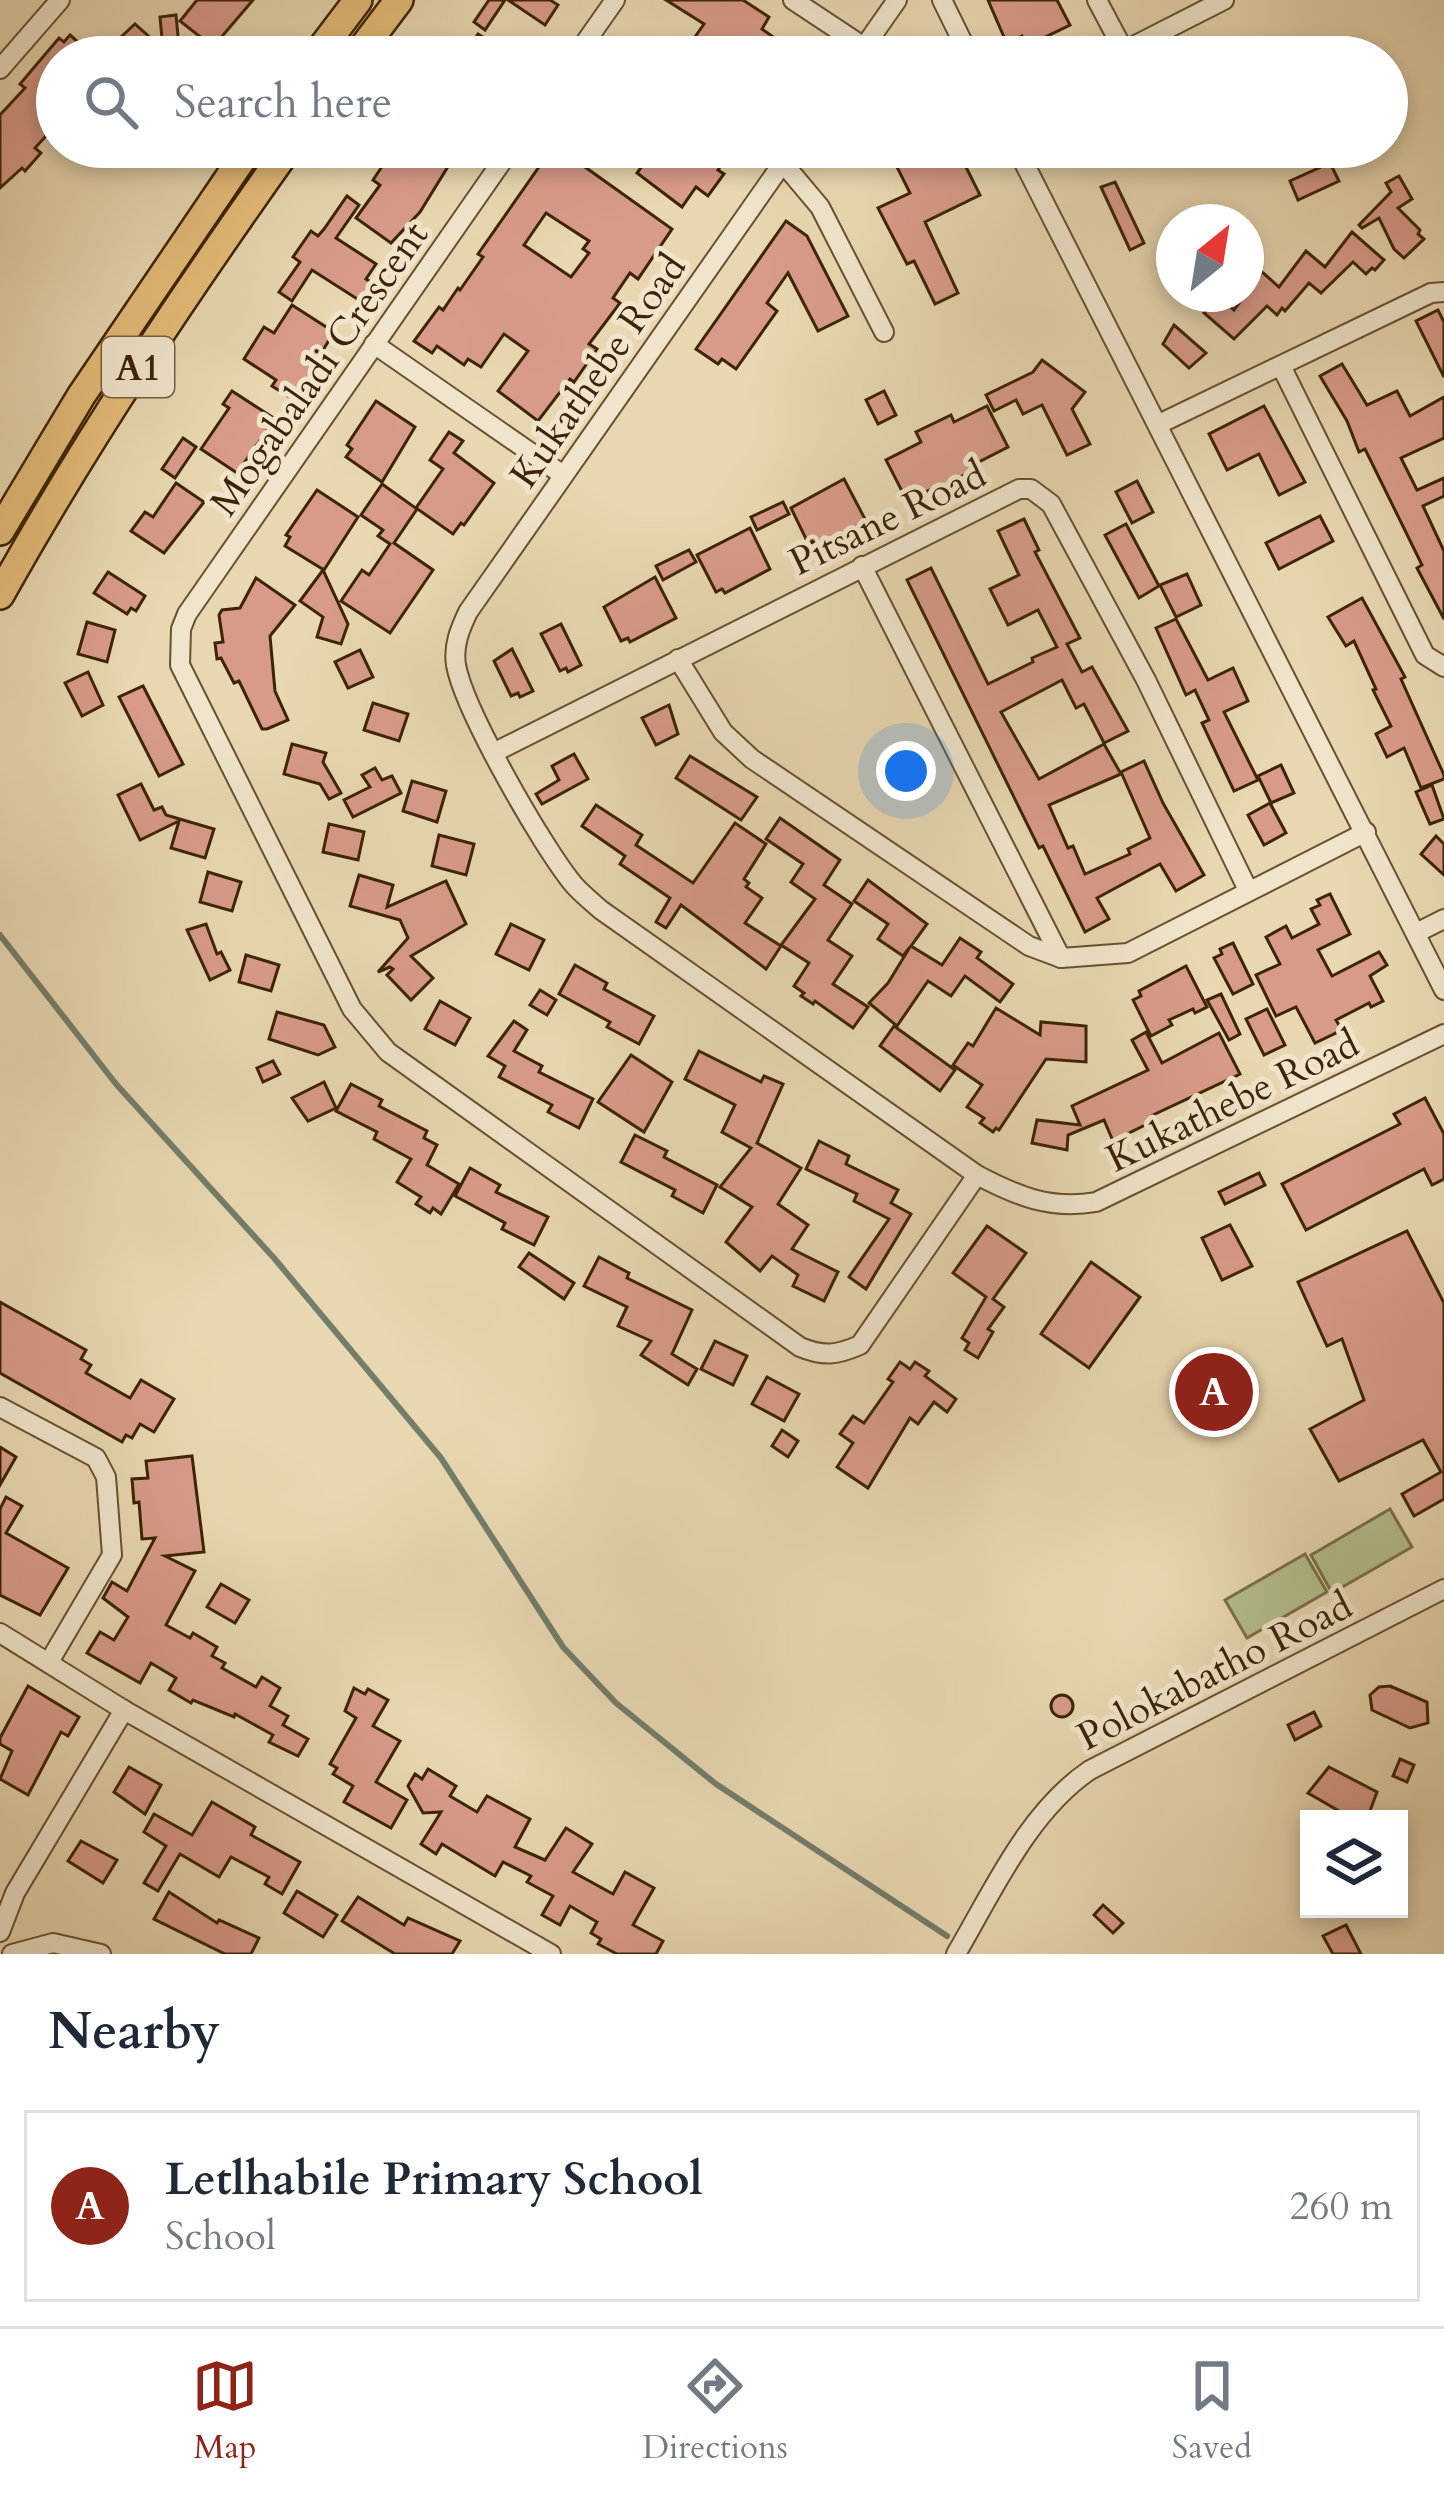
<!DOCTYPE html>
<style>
:root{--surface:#fff;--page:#f6f6f7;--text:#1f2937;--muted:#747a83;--line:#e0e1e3;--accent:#8f2418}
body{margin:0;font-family:Cardo,serif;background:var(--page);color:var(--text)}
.controls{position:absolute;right:36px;bottom:36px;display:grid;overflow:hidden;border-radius:0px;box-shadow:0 6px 18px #0003}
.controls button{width:108px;height:108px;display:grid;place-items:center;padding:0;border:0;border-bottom:3px solid var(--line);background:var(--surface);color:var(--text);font:60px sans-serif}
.compass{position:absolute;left:1156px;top:204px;width:108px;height:108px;border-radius:50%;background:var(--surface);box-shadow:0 6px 18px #0003;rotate:30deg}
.you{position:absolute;left:906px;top:771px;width:42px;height:42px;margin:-30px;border:9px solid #fff;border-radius:50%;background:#1a73e8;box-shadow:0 0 0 18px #1a73e833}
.badge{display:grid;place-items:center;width:78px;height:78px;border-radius:50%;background:var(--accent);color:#fff;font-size:39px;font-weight:700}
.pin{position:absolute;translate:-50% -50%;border:6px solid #fff;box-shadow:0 3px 12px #0006}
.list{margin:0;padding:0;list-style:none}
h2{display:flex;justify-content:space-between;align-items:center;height:156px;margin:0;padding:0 48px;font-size:51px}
h2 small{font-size:39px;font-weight:400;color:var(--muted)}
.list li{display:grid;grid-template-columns:78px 1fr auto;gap:36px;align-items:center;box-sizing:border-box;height:192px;margin:0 24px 24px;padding:0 24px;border:3px solid var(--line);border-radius:0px}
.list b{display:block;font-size:45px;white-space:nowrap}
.list p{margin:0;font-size:39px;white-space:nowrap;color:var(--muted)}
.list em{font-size:39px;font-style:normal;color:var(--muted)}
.icon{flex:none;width:66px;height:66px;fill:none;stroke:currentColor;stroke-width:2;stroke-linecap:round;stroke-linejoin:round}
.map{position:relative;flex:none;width:1444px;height:1954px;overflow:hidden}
.search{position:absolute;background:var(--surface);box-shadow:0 6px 18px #0003;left:36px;right:36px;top:36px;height:132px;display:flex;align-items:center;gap:30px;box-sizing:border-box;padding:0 42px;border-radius:66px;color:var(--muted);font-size:45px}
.sheet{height:372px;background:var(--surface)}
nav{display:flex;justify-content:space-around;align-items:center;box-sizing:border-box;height:168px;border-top:3px solid var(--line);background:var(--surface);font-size:33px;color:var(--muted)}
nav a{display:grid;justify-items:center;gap:6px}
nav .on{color:var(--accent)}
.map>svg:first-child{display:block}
</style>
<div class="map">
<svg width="1444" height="1954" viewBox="0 0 1444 1954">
<rect width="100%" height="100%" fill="#e8d7b0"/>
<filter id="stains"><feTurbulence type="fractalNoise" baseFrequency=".00167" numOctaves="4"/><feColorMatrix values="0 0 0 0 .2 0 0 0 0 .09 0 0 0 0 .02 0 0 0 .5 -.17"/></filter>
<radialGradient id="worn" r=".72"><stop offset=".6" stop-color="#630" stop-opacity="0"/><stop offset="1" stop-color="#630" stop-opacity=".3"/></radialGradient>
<g fill="#b4bf8d" stroke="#787248" stroke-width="3">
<polygon points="1390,1509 1412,1547 1332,1593 1311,1555"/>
<polygon points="1305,1554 1327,1592 1247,1638 1225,1600"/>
</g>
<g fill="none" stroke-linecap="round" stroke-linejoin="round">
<polyline stroke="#737d6a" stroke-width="6" points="0,935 116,1084 274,1258 441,1458 563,1647 616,1703 716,1784 947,1936"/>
</g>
<g fill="#d89b8a" stroke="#3d2404" stroke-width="3" fill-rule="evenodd">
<polygon points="197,0 253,0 213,47 180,21"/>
<polygon points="489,0 505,0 485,30 474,22"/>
<polygon points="508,0 550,0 558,5 545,25"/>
<polygon points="666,0 743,0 769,17 762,29 801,57 681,57 704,24"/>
<polygon points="988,0 1057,0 1070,25 1039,40 1026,44 1022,36 1007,44"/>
<polygon points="176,15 180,57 140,57 122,36 135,24 163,49 160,17"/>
<polygon points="478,34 515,57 464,57"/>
<polygon points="70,35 95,57 57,57 57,124 35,148 41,153 25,171 22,168 0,188 0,115 25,88 20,84 59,38 64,42"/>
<polygon points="375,147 460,147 420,212 391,243 356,218 380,185 373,180 389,156"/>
<path d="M553,147H588L578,162L672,229L638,279L630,273L613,298L620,303L589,344L597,349L574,382L570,379L538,421L498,391L528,351L504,334L481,367L468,359L464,365L437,346L432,353L414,341L439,307L443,310L458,288L460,290L483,257L478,254ZM546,213L589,241L583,249L589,253L571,277L524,245Z"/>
<polygon points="656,147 734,147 718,170 724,174 708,196 696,187 682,207 637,173"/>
<polygon points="918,147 956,147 980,195 925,222 958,293 935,304 914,261 907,264 878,208 910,193 893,159"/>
<polygon points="1330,163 1339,181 1298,200 1290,181"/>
<polygon points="1399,176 1412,199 1398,208 1420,230 1418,234 1424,239 1404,258 1394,249 1379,218 1362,228 1359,225 1391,192 1386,183"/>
<polygon points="1115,182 1144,243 1130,250 1101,187"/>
<polygon points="347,196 359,205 336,238 376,264 366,279 374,284 362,302 312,270 292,301 279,292 300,262 293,257 311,231 318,236 324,229"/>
<polygon points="786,221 807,236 848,316 818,331 788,273 767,303 777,311 736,369 722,359 718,364 696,349"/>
<polygon points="1352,232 1384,260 1375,270 1372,268 1366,274 1353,262 1321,293 1309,283 1285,311 1282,308 1277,315 1267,306 1234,339 1204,313 1219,297 1234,310 1262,272 1279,287 1306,251 1325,267"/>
<polygon points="292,305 334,332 317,360 324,364 299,403 272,386 276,380 244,359 264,327 274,333"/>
<polygon points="1438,310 1444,322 1444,377 1416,321"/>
<polygon points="1174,325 1206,353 1189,368 1163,344"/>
<polygon points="1042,360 1085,392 1072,409 1090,444 1067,455 1042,405 1023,414 1016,400 994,411 986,395 1033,372"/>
<polygon points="1342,364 1367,405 1397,391 1410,416 1444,397 1444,438 1401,458 1417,490 1444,478 1444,496 1423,506 1444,551 1444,619 1417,568 1422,565 1365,449 1359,452 1347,421 1320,376"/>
<polygon points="232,391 275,419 237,473 201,449 229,408 223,404"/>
<polygon points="884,391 896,415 878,424 866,400"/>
<polygon points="376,401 415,427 382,482 346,457 352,449 347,445"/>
<polygon points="987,406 1008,447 975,464 977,468 942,487 941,484 914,498 912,493 905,497 886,460 921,442 916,432 951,415 954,422"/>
<polygon points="1264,406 1305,482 1279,495 1259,454 1227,470 1209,434"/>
<polygon points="449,432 463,441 454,453 494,483 464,525 461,523 453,534 416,508 443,469 430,460"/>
<polygon points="183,438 196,447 175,478 162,469"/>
<polygon points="844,479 866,521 818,546 816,542 809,545 791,508"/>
<polygon points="1137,481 1153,512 1132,523 1116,492"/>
<polygon points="176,483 204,502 164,553 131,531 145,512 153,517"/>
<polygon points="382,484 417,509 394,543 433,570 390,633 341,601 362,570 369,575 390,544 378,536 383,530 361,515"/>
<polygon points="317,490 358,517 324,570 285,546 290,537 286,535"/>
<polygon points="783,502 789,514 757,530 751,517"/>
<polygon points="1320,516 1333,541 1279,569 1266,543"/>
<polygon points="1024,519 1039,550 1035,552 1080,638 1067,644 1082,672 1092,667 1128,731 1104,743 1084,704 1076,708 1062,680 1001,712 1039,779 1104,744 1121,774 1049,805 1068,848 1073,846 1085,874 1130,854 1128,849 1150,838 1121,772 1144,761 1163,803 1204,875 1176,891 1160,864 1097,898 1109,919 1085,932 1043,846 1039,848 907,580 931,568 988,684 1033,662 1032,658 1057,647 1038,610 1008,625 990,589 1019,575 998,531"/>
<polygon points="1126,524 1159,586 1139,598 1105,535"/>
<polygon points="750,528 770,569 725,593 722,589 716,592 697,555"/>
<polygon points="689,550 696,562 663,580 656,566"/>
<polygon points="323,570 348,624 341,644 317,637 323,617 300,601"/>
<polygon points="108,572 145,596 136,611 131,608 127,614 94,593"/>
<polygon points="1187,574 1201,605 1176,617 1160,585"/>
<polygon points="655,577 676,618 630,642 628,638 621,641 604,607"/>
<polygon points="256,578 295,605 270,636 275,691 288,720 267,729 262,729 239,681 234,683 221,658 217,659 215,643 223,642 219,615 222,610 240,608"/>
<polygon points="1362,598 1405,677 1401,679 1444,775 1444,779 1421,788 1404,748 1387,757 1376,734 1391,726 1373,690 1376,689 1354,641 1346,646 1328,617"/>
<polygon points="1176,619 1208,680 1233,668 1248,701 1224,712 1258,780 1234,791 1202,723 1209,720 1195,690 1186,695 1156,628"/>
<polygon points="87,622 115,630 107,662 78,654"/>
<polygon points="561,624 581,665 568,672 566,668 560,671 541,634"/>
<polygon points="512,649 533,691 520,697 518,693 511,696 494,661"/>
<polygon points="360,650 373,677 348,688 335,662"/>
<polygon points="88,672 103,705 82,716 65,683"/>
<polygon points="143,686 183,764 159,776 119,697"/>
<polygon points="373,703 408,714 399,741 364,730"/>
<polygon points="669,705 678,734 656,745 642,718"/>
<polygon points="292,744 326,753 323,762 341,793 329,799 320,784 284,774"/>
<polygon points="574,754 588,779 542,804 536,794 559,780 552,766"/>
<polygon points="690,756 757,797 741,820 676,778"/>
<polygon points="1281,765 1294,793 1271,803 1258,776"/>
<polygon points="375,768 382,780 392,776 401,793 353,817 344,800 370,787 362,775"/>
<polygon points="412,781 446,791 437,822 403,811"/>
<polygon points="141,784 154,810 162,807 166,815 214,829 205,858 171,848 179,821 140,840 118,795"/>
<polygon points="1432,785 1444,819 1430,824 1416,792"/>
<polygon points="1270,803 1286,833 1264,845 1248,815"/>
<polygon points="596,805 642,835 636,845 693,883 735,823 766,844 744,879 749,883 746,887 762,898 745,923 781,946 766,969 681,905 666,928 656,922 670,898 620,864 625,856 582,826"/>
<polygon points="780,818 840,860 824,885 852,904 828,940 852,956 833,984 868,1007 853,1028 815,1001 813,1004 801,996 804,993 794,986 809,963 781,945 815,899 791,882 803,864 766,839"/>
<polygon points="329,824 364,832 358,860 323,852"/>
<polygon points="439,835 474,844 466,875 432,866"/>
<polygon points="1436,836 1444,844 1444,875 1421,854"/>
<polygon points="208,872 241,882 232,911 200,902"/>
<polygon points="359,875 393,885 387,907 446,881 466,924 411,956 433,978 411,1000 387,975 393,969 390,967 378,972 408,938 400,920 350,906"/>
<polygon points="868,880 927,924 911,946 942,965 960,938 981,952 977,958 1013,984 1000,1002 965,976 951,996 928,981 897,1026 869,1003 888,983 910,947 903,956 878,939 888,924 854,901"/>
<polygon points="1330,894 1350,934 1318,950 1332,976 1379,952 1387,965 1370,976 1383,1001 1371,1007 1369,1003 1336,1020 1342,1030 1315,1043 1296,1007 1276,1016 1256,975 1280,964 1266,937 1286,926 1292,938 1319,924 1311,909 1320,905 1317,900"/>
<polygon points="206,924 217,954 221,952 230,970 210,980 187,930"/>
<polygon points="511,924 544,940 529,970 496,954"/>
<polygon points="1233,943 1253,984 1233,994 1214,958 1222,954 1220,949"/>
<polygon points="246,955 279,965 271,991 239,982"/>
<polygon points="575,965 607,983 604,989 654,1016 639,1044 607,1027 610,1022 559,994"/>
<polygon points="1186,966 1207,1007 1195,1013 1193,1009 1169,1020 1172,1025 1151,1036 1133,1000 1141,996 1139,991"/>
<polygon points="540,990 556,1000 547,1015 530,1005"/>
<polygon points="1221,994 1240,1034 1229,1040 1207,1000"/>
<polygon points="440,1001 470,1018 455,1045 425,1029"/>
<polygon points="996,1008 1040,1035 1041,1022 1086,1026 1086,1062 1046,1059 999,1130 996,1128 993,1132 980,1123 984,1118 967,1107 982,1085 953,1065 968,1043 973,1046"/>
<polygon points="1267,1009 1285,1045 1264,1055 1246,1019"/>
<polygon points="277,1012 324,1025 335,1047 318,1055 269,1039"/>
<polygon points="514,1021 527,1030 514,1051 542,1066 539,1072 593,1099 579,1128 548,1112 552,1105 499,1077 505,1066 488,1056"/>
<polygon points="894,1026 955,1070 940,1091 880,1046"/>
<polygon points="1146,1032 1162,1063 1219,1033 1240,1074 1151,1116 1153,1121 1113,1141 1104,1120 1068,1135 1067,1150 1032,1143 1037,1120 1080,1125 1072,1106 1148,1070 1132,1040"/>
<polygon points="699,1051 761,1082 764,1076 783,1084 757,1143 801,1168 778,1204 808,1225 792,1249 838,1272 824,1301 793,1286 798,1275 772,1256 760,1271 726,1242 752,1207 720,1187 751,1148 722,1132 735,1105 685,1079"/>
<polygon points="631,1055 672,1082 644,1132 598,1102"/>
<polygon points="273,1061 280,1074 263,1082 257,1068"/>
<polygon points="324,1082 336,1108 308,1121 292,1098"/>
<polygon points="351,1084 382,1100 379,1106 427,1131 424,1138 437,1145 427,1165 459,1184 441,1214 433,1208 430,1213 416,1204 421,1197 397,1182 411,1159 374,1139 377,1132 336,1111"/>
<polygon points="1425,1098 1444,1134 1444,1179 1432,1185 1424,1169 1306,1230 1282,1184 1400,1124 1394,1114"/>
<polygon points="635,1135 667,1151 664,1157 717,1185 703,1213 672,1196 675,1190 621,1162"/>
<polygon points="819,1141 849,1156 846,1164 898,1190 891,1203 911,1214 866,1289 849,1277 889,1219 854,1201 857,1194 806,1169"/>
<polygon points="470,1168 500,1185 496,1192 548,1217 534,1245 502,1229 505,1223 455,1196"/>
<polygon points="1259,1173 1265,1185 1225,1204 1219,1192"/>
<polygon points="1230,1225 1252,1266 1222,1280 1202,1238"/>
<polygon points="987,1226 1026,1253 993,1299 1004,1307 988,1329 993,1332 978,1358 965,1350 969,1343 962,1338 986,1297 953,1273"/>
<polygon points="1407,1231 1444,1303 1444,1499 1414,1516 1402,1494 1441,1472 1423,1440 1339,1481 1310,1429 1364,1400 1342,1339 1327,1346 1298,1282"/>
<polygon points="529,1253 574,1283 564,1299 519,1267"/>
<polygon points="599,1257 629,1273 627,1278 692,1310 672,1354 697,1369 688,1385 641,1355 651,1341 618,1326 627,1307 584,1286"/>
<polygon points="1091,1262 1140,1297 1089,1368 1041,1334"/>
<polygon points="0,1302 86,1350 81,1359 91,1365 86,1373 130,1398 141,1380 174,1399 154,1432 140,1424 132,1438 126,1435 122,1442 0,1373"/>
<polygon points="715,1341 747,1356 733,1385 701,1369"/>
<polygon points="900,1362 910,1369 915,1362 929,1371 925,1376 956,1399 947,1412 934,1402 918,1424 910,1418 868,1488 837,1467 853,1443 840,1434 853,1416 864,1423 893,1382 888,1379"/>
<polygon points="767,1377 799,1394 784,1421 752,1404"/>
<polygon points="782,1430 798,1441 788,1457 772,1446"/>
<polygon points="0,1447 16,1457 0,1485"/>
<polygon points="192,1456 204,1552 165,1556 195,1571 166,1625 190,1638 193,1633 217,1647 212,1656 225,1663 222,1668 256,1687 262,1677 280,1688 270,1706 288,1716 283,1725 308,1739 298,1756 269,1742 273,1735 235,1714 234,1717 193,1700 191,1703 169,1690 176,1678 151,1663 140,1683 87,1653 100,1632 114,1640 128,1617 103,1598 112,1582 127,1591 155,1538 142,1539 139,1502 134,1503 132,1479 148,1478 146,1461"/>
<polygon points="6,1497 22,1506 6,1533 68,1568 40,1615 0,1595 0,1509"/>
<polygon points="221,1584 249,1600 235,1623 207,1607"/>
<polygon points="28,1686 79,1717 68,1736 61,1732 28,1795 0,1779 12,1751 0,1744 0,1738"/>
<polygon points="1390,1686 1427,1702 1428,1723 1410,1728 1372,1710 1370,1695 1379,1687"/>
<polygon points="354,1688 365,1694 368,1689 388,1700 373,1726 400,1741 376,1782 407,1800 391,1828 344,1802 353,1786 333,1774 337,1768 330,1764 356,1718 345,1711"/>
<circle cx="1062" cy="1706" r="11"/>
<polygon points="1314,1712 1321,1726 1295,1740 1288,1725"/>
<polygon points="1400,1759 1414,1765 1407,1782 1393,1776"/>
<polygon points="129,1767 161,1785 145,1814 114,1792"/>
<polygon points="1329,1767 1377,1792 1367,1819 1353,1819 1308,1793"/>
<polygon points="428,1769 456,1786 450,1796 477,1812 487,1796 530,1819 515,1847 545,1860 566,1828 592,1844 573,1872 613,1894 625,1872 654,1888 633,1925 663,1941 656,1954 617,1954 598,1944 601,1939 591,1933 597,1922 570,1906 560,1925 542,1915 553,1896 527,1882 531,1876 503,1862 495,1876 442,1844 436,1854 421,1844 441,1812 423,1813 408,1786 415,1774 422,1779"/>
<polygon points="212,1802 255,1827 251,1835 300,1862 282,1894 265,1884 269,1877 231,1857 219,1877 180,1854 158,1891 144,1883 166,1846 144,1832 154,1814 192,1835"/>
<polygon points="81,1841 117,1860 103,1883 68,1861"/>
<polygon points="297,1891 337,1915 323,1937 284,1913"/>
<polygon points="169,1892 217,1923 219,1920 259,1938 251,1954 225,1954 154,1919"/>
<polygon points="358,1897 404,1925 408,1918 460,1941 452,1954 395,1954 342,1921"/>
<polygon points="1103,1905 1123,1923 1113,1933 1094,1915"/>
<polygon points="1346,1925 1361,1954 1333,1954 1323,1936"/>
</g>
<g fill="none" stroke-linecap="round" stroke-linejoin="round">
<g stroke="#68512f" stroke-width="22">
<g id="minor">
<polyline points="793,0 864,47"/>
<polyline points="942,0 970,57"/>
<polyline points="1097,0 1124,51"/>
<polyline points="860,53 897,0"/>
<polyline points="575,57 615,0"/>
<polyline points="1112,57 1224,0"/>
<polyline points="0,69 60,0"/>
<path d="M512,147L187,614L181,629L180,665L352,1009L388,1052L800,1347C824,1357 837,1355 860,1345L977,1175"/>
<path d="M794,147L468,612C460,629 453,645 456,665C464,710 543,848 574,885C582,894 592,902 601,910L977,1175C1017,1196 1050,1210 1096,1202L1444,1034"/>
<polyline points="1016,147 1444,990"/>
<polyline points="783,163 820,207 884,332"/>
<polyline points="374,344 563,475"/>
<polyline points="1281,366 1425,655 1444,667"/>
<polyline points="1159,424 1431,293 1444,292"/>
<polyline points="862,566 1061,958"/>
<polyline points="678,659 723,732 752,759 1029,946 1061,958 1128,953 1366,832"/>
<polyline points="493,753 1019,489 1031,489 1051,504 1146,680 1248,890"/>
<polyline points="1416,933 1444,919"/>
<polyline points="0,1407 96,1458 106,1477 112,1555 49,1662"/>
<polyline points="0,1633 124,1710 551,1954"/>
<polyline points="0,1932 15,1893 124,1710"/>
<polyline points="12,1954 53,1943 101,1954"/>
<path d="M956,1954C993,1891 1028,1812 1090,1770L1444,1589"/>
</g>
</g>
<g stroke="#3d2404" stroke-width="32">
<g id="highway">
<polyline points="315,57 358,0"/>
<polyline points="356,57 399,0"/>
<polyline points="0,531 81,396 250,147"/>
<path d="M0,595C87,439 186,292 289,147"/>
</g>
</g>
<use href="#minor" stroke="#f0e5cc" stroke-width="18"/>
<use href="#highway" stroke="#e4bc78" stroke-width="27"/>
</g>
<g text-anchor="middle" stroke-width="10" stroke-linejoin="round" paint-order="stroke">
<rect fill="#f0e5cc" stroke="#735e40" stroke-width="3" x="102" y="337" width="72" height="60" rx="9"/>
<g font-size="36" font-weight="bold" fill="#3d2404">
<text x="138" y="380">A1</text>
</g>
<g font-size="39" fill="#3d2404" stroke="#f0e5cc">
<text transform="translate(318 368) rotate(-55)" y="14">Mogabaladi Crescent</text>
<text transform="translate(597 370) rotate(-55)" y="14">Kukathebe Road</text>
<text transform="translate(887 517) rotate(-26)" y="14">Pitsane Road</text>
<text transform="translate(1232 1100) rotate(-26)" y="14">Kukathebe Road</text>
<text transform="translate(1214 1670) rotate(-27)" y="14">Polokabatho Road</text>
</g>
</g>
<rect width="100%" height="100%" filter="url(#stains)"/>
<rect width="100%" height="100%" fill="url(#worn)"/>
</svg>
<div class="controls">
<button><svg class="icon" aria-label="layers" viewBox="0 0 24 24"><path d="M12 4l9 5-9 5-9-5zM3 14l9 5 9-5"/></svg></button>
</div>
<svg class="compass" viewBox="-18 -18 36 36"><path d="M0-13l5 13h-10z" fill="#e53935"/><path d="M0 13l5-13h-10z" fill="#747a83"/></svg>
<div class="you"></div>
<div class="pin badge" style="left:1214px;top:1392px">A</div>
<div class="search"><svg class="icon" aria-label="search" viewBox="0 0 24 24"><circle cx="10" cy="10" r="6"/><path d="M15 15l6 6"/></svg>Search here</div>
</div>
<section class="sheet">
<h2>Nearby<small></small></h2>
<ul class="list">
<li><span class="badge">A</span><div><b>Letlhabile Primary School</b><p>School</p></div><em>260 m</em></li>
</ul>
</section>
<nav>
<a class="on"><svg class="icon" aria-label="map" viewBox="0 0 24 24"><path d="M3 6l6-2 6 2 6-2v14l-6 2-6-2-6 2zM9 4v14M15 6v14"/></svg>Map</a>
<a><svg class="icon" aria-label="directions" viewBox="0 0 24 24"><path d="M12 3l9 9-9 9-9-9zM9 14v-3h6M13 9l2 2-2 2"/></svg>Directions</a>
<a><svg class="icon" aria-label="saved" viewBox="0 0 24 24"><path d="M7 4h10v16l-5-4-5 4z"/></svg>Saved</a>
</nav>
